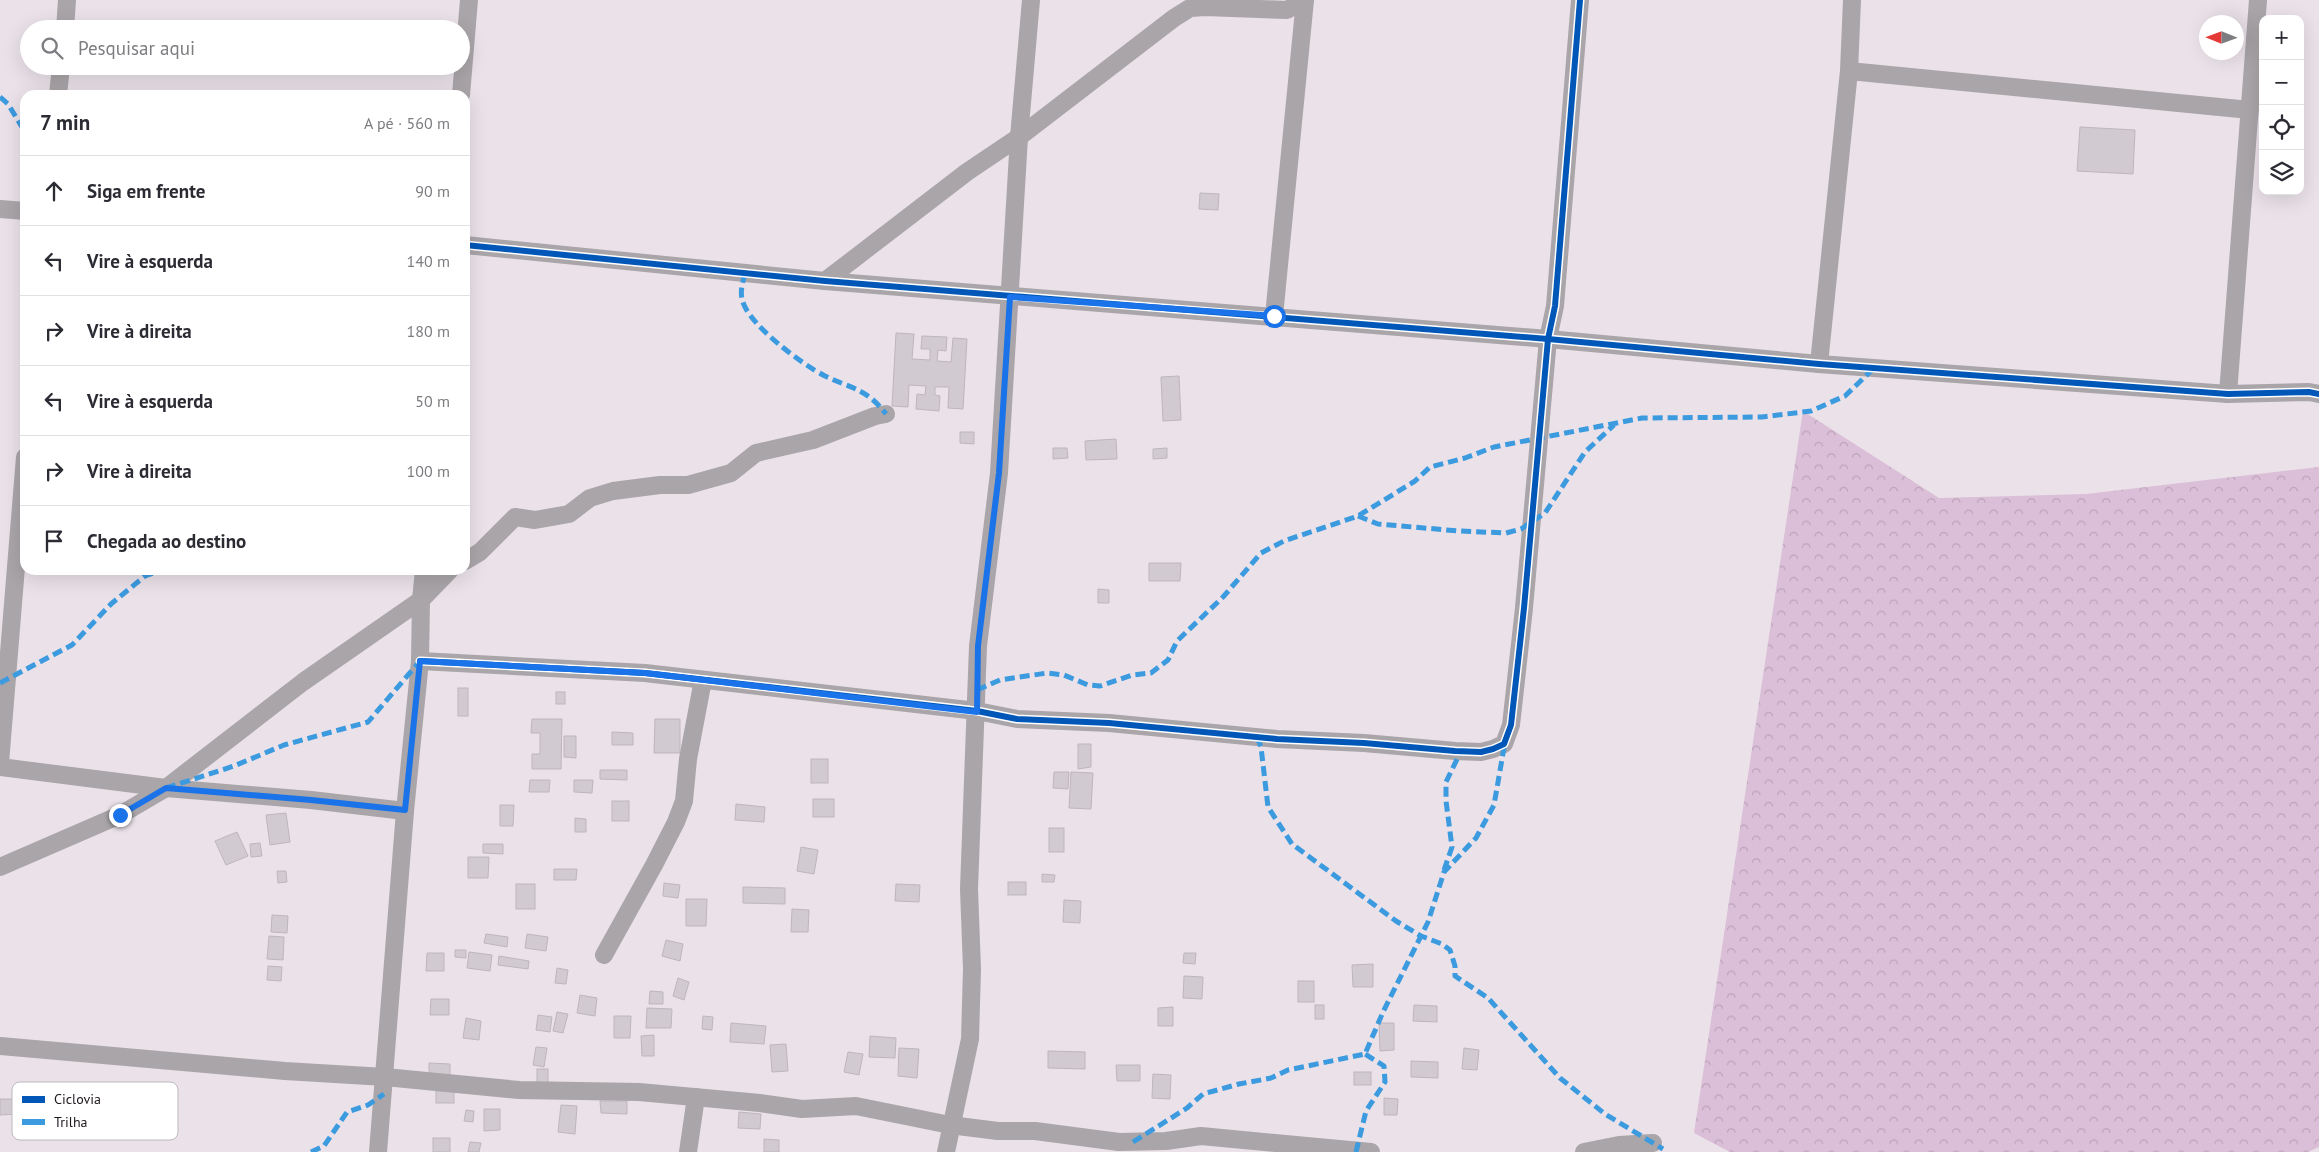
<!DOCTYPE html>
<html lang="pt">
<meta charset="utf-8">
<style>
:root{--surface:#fff;--page:#f7f7f7;--text:#2b2b33;--muted:#7c7c81;--line:#e1e1e2}
body{margin:0;font-family:"PT Sans",sans-serif;background:var(--page);color:var(--text)}
.controls{position:absolute;right:15px;top:15px;display:grid;overflow:hidden;border-radius:10px;box-shadow:0 5px 20px #0002}
.controls button{width:45px;height:45px;display:grid;place-items:center;padding:0;border:0;border-bottom:1px solid var(--line);background:var(--surface);color:var(--text);font:25px sans-serif}
.compass{position:absolute;left:2199px;top:15px;width:45px;height:45px;border-radius:50%;background:var(--surface);box-shadow:0 5px 20px #0002;rotate:271deg}
.stop{position:absolute;width:15px;height:15px;margin:-11px;border:4px solid #1a73e8;border-radius:50%;background:#fff}
.stop.end{background:#1a73e8;border-color:#fff;box-shadow:0 1px 5px #0008}
.list{margin:0;padding:0;list-style:none}
h2{display:flex;justify-content:space-between;align-items:center;height:65px;margin:0;padding:0 20px;font-size:21px}
h2 small{font-size:16px;font-weight:400;color:var(--muted)}
.list li{display:grid;grid-template-columns:32px 1fr auto;gap:15px;align-items:center;box-sizing:border-box;height:70px;padding:0 20px;border-top:1px solid var(--line)}
.list b{display:block;font-size:19px;white-space:nowrap}
.list em{font-size:16px;font-style:normal;color:var(--muted)}
.icon{flex:none;width:28px;height:28px;fill:none;stroke:currentColor;stroke-width:2;stroke-linecap:round;stroke-linejoin:round}
.map{position:relative;flex:none;width:2319px;height:1152px;overflow:hidden}
.search{position:absolute;background:var(--surface);box-shadow:0 5px 20px #0002;left:20px;top:20px;width:450px;height:55px;display:flex;align-items:center;gap:12px;box-sizing:border-box;padding:0 18px;border-radius:28px;color:var(--muted);font-size:19px}
.panel{position:absolute;background:var(--surface);box-shadow:0 5px 20px #0002;left:20px;top:90px;width:450px;height:485px;border-radius:15px}
.map>svg:first-child{display:block}
</style>
<div class="map">
<svg width="2319" height="1152" viewBox="0 0 2319 1152">
<defs>
<pattern id="forest-crowns" width="20" height="18" patternUnits="userSpaceOnUse" patternTransform="scale(1.25)"><rect width="20" height="18" fill="#dbbed7"/><path d="M2 6a3 3 0 1 1 6 0M12 15a3 3 0 1 1 6 0" fill="none" stroke="#bca3b8"/></pattern>
</defs>
<rect width="100%" height="100%" fill="#eae1e9"/>
<polygon fill="url(#forest-crowns)" points="1803,411 1939,498 2086,494 2319,467 2319,1147 2308,1152 1730,1152 1694,1133"/>
<g fill="#d1cad0" stroke="#bdb7bd">
<polygon points="2080,127 2135,130 2133,174 2077,171"/>
<polygon points="1200,193 1219,194 1218,210 1199,209"/>
<polygon points="896,333 914,334 912,359 930,360 930,349 921,349 922,336 947,337 946,351 938,350 937,361 951,362 953,338 967,339 963,409 948,408 949,387 935,387 935,395 940,396 939,411 916,409 917,394 925,395 926,386 909,385 908,407 892,406"/>
<polygon points="1179,376 1181,420 1163,421 1161,377"/>
<polygon points="960,432 974,432 974,444 960,443"/>
<polygon points="1116,439 1117,459 1086,460 1085,441"/>
<polygon points="1053,448 1067,448 1068,458 1053,459"/>
<polygon points="1167,448 1167,458 1153,459 1153,449"/>
<polygon points="1149,563 1181,563 1180,581 1149,581"/>
<polygon points="1098,589 1109,590 1109,603 1098,603"/>
<rect x="458" y="688" width="10" height="28"/>
<rect x="556" y="692" width="9" height="12"/>
<polygon points="532,719 562,719 561,769 532,769 532,754 540,754 540,733 531,733"/>
<polygon points="655,719 680,719 680,753 654,753"/>
<polygon points="612,732 633,733 633,745 612,745"/>
<polygon points="564,736 576,736 576,758 564,757"/>
<polygon points="1078,744 1091,744 1091,767 1078,769"/>
<rect x="811" y="759" width="17" height="24"/>
<polygon points="600,770 627,770 627,780 600,779"/>
<polygon points="1054,772 1069,772 1068,789 1053,788"/>
<polygon points="1071,772 1093,773 1091,809 1069,808"/>
<polygon points="530,780 550,780 549,792 529,792"/>
<polygon points="574,780 593,780 592,793 574,792"/>
<rect x="813" y="799" width="21" height="18"/>
<rect x="612" y="801" width="17" height="20"/>
<polygon points="736,804 765,807 764,822 735,820"/>
<polygon points="500,805 514,805 513,826 500,826"/>
<polygon points="286,813 290,842 270,845 266,815"/>
<polygon points="575,818 586,819 586,832 575,832"/>
<rect x="1049" y="828" width="15" height="24"/>
<polygon points="237,832 248,856 226,865 215,841"/>
<polygon points="260,843 262,856 251,857 250,844"/>
<polygon points="483,844 503,844 503,854 483,853"/>
<polygon points="801,847 818,850 814,874 797,871"/>
<polygon points="468,857 489,857 488,878 468,878"/>
<polygon points="554,869 577,869 576,880 554,880"/>
<polygon points="277,871 286,871 287,882 278,883"/>
<polygon points="1042,874 1055,875 1054,882 1042,882"/>
<rect x="1008" y="882" width="18" height="13"/>
<polygon points="664,883 680,885 678,898 663,896"/>
<rect x="516" y="884" width="19" height="25"/>
<polygon points="896,884 920,885 919,902 895,901"/>
<polygon points="743,887 785,888 785,904 743,903"/>
<polygon points="686,899 707,899 706,926 686,926"/>
<polygon points="1064,900 1081,901 1080,923 1063,922"/>
<polygon points="792,909 809,910 808,932 791,932"/>
<polygon points="272,915 288,916 287,933 271,932"/>
<polygon points="486,934 508,937 507,947 484,943"/>
<polygon points="527,934 548,937 546,951 525,948"/>
<polygon points="269,936 284,937 283,960 267,959"/>
<polygon points="666,940 683,944 680,961 662,956"/>
<polygon points="455,950 466,950 466,958 455,957"/>
<polygon points="469,952 492,955 490,971 467,968"/>
<polygon points="427,953 444,953 444,971 426,971"/>
<polygon points="1184,953 1196,953 1195,964 1183,963"/>
<polygon points="499,956 529,961 528,969 498,965"/>
<polygon points="1373,964 1373,987 1353,987 1352,965"/>
<polygon points="268,966 282,967 281,981 267,980"/>
<polygon points="557,968 568,970 566,984 555,983"/>
<polygon points="1184,976 1203,977 1202,999 1183,998"/>
<polygon points="678,978 689,982 684,1000 673,996"/>
<rect x="1298" y="981" width="16" height="21"/>
<polygon points="650,991 663,992 663,1004 649,1004"/>
<polygon points="580,995 597,998 595,1016 577,1013"/>
<polygon points="431,999 449,999 449,1015 430,1015"/>
<rect x="1315" y="1005" width="9" height="14"/>
<polygon points="1414,1005 1437,1006 1437,1022 1413,1021"/>
<polygon points="1173,1007 1173,1026 1158,1026 1158,1008"/>
<polygon points="647,1008 672,1009 671,1028 646,1028"/>
<polygon points="557,1012 568,1014 563,1033 553,1031"/>
<polygon points="538,1015 552,1017 550,1032 536,1030"/>
<polygon points="614,1016 631,1016 630,1038 614,1038"/>
<polygon points="703,1016 713,1017 712,1030 702,1029"/>
<polygon points="466,1018 481,1021 479,1040 463,1038"/>
<polygon points="731,1023 766,1026 764,1044 730,1042"/>
<polygon points="1379,1023 1394,1023 1394,1050 1380,1051"/>
<polygon points="654,1035 654,1056 642,1056 641,1036"/>
<polygon points="870,1036 896,1038 895,1058 869,1057"/>
<polygon points="786,1044 788,1071 772,1072 770,1045"/>
<polygon points="536,1047 547,1048 544,1067 533,1065"/>
<polygon points="899,1048 919,1049 917,1078 898,1076"/>
<polygon points="1464,1048 1479,1050 1477,1070 1462,1069"/>
<polygon points="1048,1051 1085,1052 1085,1069 1048,1068"/>
<polygon points="848,1052 863,1054 859,1075 844,1072"/>
<polygon points="1411,1061 1438,1062 1438,1078 1411,1077"/>
<polygon points="429,1063 450,1064 450,1078 429,1077"/>
<polygon points="1116,1065 1140,1065 1140,1081 1117,1081"/>
<rect x="537" y="1069" width="11" height="14"/>
<rect x="1354" y="1072" width="17" height="13"/>
<polygon points="1153,1074 1171,1075 1170,1099 1152,1098"/>
<rect x="436" y="1091" width="18" height="12"/>
<polygon points="1384,1098 1398,1099 1397,1115 1384,1115"/>
<polygon points="0,1099 17,1099 18,1114 0,1115"/>
<polygon points="600,1101 627,1101 627,1114 601,1113"/>
<polygon points="561,1105 577,1106 575,1134 558,1132"/>
<polygon points="484,1109 500,1109 500,1130 484,1131"/>
<polygon points="466,1110 474,1111 473,1122 464,1121"/>
<polygon points="739,1112 761,1114 760,1129 738,1128"/>
<rect x="433" y="1138" width="17" height="14"/>
<polygon points="764,1139 779,1140 779,1152 764,1152"/>
<polygon points="470,1142 481,1143 479,1152 468,1152"/>
</g>
<g fill="none" stroke-linecap="round" stroke-linejoin="round">
<g stroke="#a9a5a8" stroke-width="18">
<polyline points="65,29 67,0"/>
<polyline points="1849,71 2250,110"/>
<polyline points="58,95 61,66"/>
<polyline points="461,95 469,0"/>
<polyline points="0,209 25,211"/>
<polyline points="465,245 825,281 1548,339 1819,364 2228,394 2309,392 2319,394"/>
<polyline points="825,281 967,172 1019,137 1174,18 1190,8 1205,7 1287,10 1305,0"/>
<polyline points="1274,316 1305,0"/>
<polyline points="1819,364 1849,71 1852,0"/>
<polyline points="2228,394 2258,0"/>
<polyline points="465,561 480,552 515,517 535,520 569,514 590,498 613,491 660,485 688,485 731,473 756,453 813,440 875,416 886,414"/>
<polyline points="420,661 645,673 977,711 1017,719 1109,723 1277,739 1364,743 1455,751 1481,752 1493,749 1504,744 1511,725 1524,608 1548,339 1555,306 1580,0"/>
<polyline points="0,763 25,457"/>
<polyline points="0,767 166,788 311,800 405,811"/>
<polyline points="0,867 120,815 166,788 303,682 421,600 450,570"/>
<polyline points="604,955 654,865 676,822 684,801 688,759 703,680"/>
<polyline points="0,1046 285,1071 385,1077 519,1090 639,1092 760,1103 802,1109 856,1106 950,1125 998,1131 1035,1131 1119,1142 1166,1141 1201,1136 1371,1152"/>
<polyline points="378,1152 405,811 420,661 421,600 424,570"/>
<polyline points="688,1152 696,1097"/>
<polyline points="946,1152 970,1039 972,969 969,889 978,646 999,473 1019,137 1031,0"/>
<polyline points="1584,1152 1619,1145 1653,1143"/>
</g>
<g stroke="#3c9adf" stroke-width="5" stroke-dasharray="10 5" stroke-linecap="butt">
<polyline points="0,97 8,104 25,132"/>
<path d="M745,273C743,282 740,290 742,299C747,324 803,365 825,376C852,389 866,388 886,414"/>
<polyline points="1358,516 1378,524 1459,531 1506,533 1521,529 1545,513 1585,452 1614,425"/>
<polyline points="0,683 72,645 111,604 145,576 162,570"/>
<polyline points="977,690 1000,680 1047,673 1064,675 1088,685 1100,686 1132,675 1151,673 1168,660 1177,641 1223,597 1261,553 1284,541 1358,516 1415,481 1430,467 1465,458 1494,447 1642,418 1762,417 1811,411 1845,396 1872,370"/>
<polyline points="1257,737 1261,747 1268,807 1292,844 1396,921 1421,936 1442,944 1450,950 1455,966 1455,976 1488,998 1560,1078 1605,1114 1663,1149"/>
<polyline points="166,788 234,766 284,745 368,722 420,661"/>
<polyline points="1444,870 1452,847 1446,801 1446,782 1461,751"/>
<polyline points="1133,1142 1187,1108 1203,1094 1239,1084 1271,1078 1288,1070 1365,1054 1383,1012 1428,922 1444,872 1476,838 1494,805 1505,742"/>
<polyline points="311,1152 324,1146 347,1112 368,1105 384,1094"/>
<polyline points="1356,1152 1366,1111 1385,1082 1384,1066 1365,1054"/>
</g>
<g stroke="#fff" stroke-width="9">
<g id="cycleway">
<polyline points="465,245 825,281 1548,339 1819,364 2228,394 2309,392 2319,394"/>
<polyline points="420,661 645,673 977,711 1017,719 1109,723 1277,739 1364,743 1455,751 1481,752 1493,749 1504,744 1511,725 1524,608 1548,339 1555,306 1580,0"/>
</g>
</g>
<use href="#cycleway" stroke="#0057b8" stroke-width="6"/>
</g>
<g fill="none" stroke-linecap="round" stroke-linejoin="round">
<polyline stroke="#1a73e8" stroke-width="6" points="120,815 166,788 311,800 405,810 420,661 645,673 977,712 978,646 999,473 1010,297 1274,316"/>
</g>
<rect x="12" y="1082" width="166" height="58" rx="8" fill="#fff" stroke="#bcbabb" stroke-width="1"/>
<rect x="22" y="1096" width="23" height="7" fill="#0057b8"/>
<rect x="22" y="1119" width="23" height="6" fill="#3c9adf"/>
<g font-size="14" fill="#1e181d">
<text x="54" y="1104">Ciclovia</text>
<text x="54" y="1127">Trilha</text>
</g>
</svg>
<div class="controls">
<button>+</button>
<button>−</button>
<button><svg class="icon" aria-label="locate" viewBox="0 0 24 24"><circle cx="12" cy="12" r="6"/><path d="M12 2v4M12 18v4M2 12h4M18 12h4"/></svg></button>
<button><svg class="icon" aria-label="layers" viewBox="0 0 24 24"><path d="M12 4l9 5-9 5-9-5zM3 14l9 5 9-5"/></svg></button>
</div>
<svg class="compass" viewBox="-18 -18 36 36"><path d="M0-13l5 13h-10z" fill="#e53935"/><path d="M0 13l5-13h-10z" fill="#7c7c81"/></svg>
<div class="stop" style="left:1274px;top:316px"></div>
<div class="stop end" style="left:120px;top:815px"></div>
<div class="search"><svg class="icon" aria-label="search" viewBox="0 0 24 24"><circle cx="10" cy="10" r="6"/><path d="M15 15l6 6"/></svg>Pesquisar aqui</div>
<section class="panel">
<h2>7 min<small>A pé · 560 m</small></h2>
<ul class="list">
<li><svg class="icon" aria-label="ahead" viewBox="0 0 24 24"><path d="M12 20V5M6 11l6-6 6 6"/></svg><div><b>Siga em frente</b></div><em>90 m</em></li>
<li><svg class="icon" aria-label="left" viewBox="0 0 24 24"><path d="M17 20v-9H6M10 6l-5 5 5 5"/></svg><div><b>Vire à esquerda</b></div><em>140 m</em></li>
<li><svg class="icon" aria-label="right" viewBox="0 0 24 24"><path d="M7 20v-9h11M14 6l5 5-5 5"/></svg><div><b>Vire à direita</b></div><em>180 m</em></li>
<li><svg class="icon" aria-label="left" viewBox="0 0 24 24"><path d="M17 20v-9H6M10 6l-5 5 5 5"/></svg><div><b>Vire à esquerda</b></div><em>50 m</em></li>
<li><svg class="icon" aria-label="right" viewBox="0 0 24 24"><path d="M7 20v-9h11M14 6l5 5-5 5"/></svg><div><b>Vire à direita</b></div><em>100 m</em></li>
<li><svg class="icon" aria-label="arrive" viewBox="0 0 24 24"><path d="M6 21V4h12l-3 4 3 4H6"/></svg><div><b>Chegada ao destino</b></div></li>
</ul>
</section>
</div>
